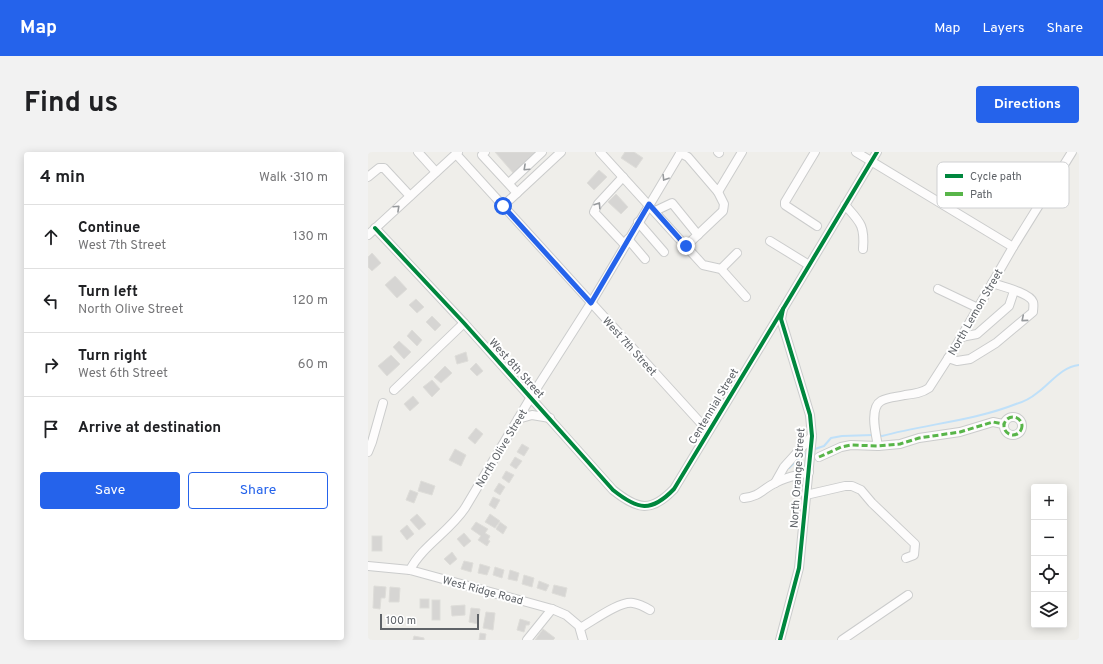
<!DOCTYPE html>
<meta charset="utf-8">
<style>
:root{--surface:#fff;--page:#f2f2f2;--text:#202124;--muted:#757577;--line:#e0e0e0;--accent:#2563eb}
body{margin:0;font-family:Overpass,sans-serif;background:var(--page);color:var(--text)}
.controls{position:absolute;right:12px;bottom:12px;display:grid;overflow:hidden;border-radius:4px;box-shadow:0 2px 10px #0003}
.controls button{width:36px;height:36px;display:grid;place-items:center;padding:0;border:0;border-bottom:1px solid var(--line);background:var(--surface);color:var(--text);font:20px sans-serif}
.scale{position:absolute;left:12px;bottom:10px;width:99px;box-sizing:border-box;padding-left:4px;border:2px solid #5f6368;border-top:0;font-size:11px;line-height:14px;white-space:nowrap;color:#5f6368;-webkit-text-stroke:3px #fff;paint-order:stroke}
.stop{position:absolute;width:12px;height:12px;margin:-9px;border:3px solid #2563eb;border-radius:50%;background:#fff}
.stop.end{background:#2563eb;border-color:#fff;box-shadow:0 1px 4px #0008}
.list{margin:0;padding:0;list-style:none}
h2{display:flex;justify-content:space-between;align-items:center;height:52px;margin:0;padding:0 16px;font-size:17px}
h2 small{font-size:13px;font-weight:400;color:var(--muted)}
.list li{display:grid;grid-template-columns:26px 1fr auto;gap:12px;align-items:center;box-sizing:border-box;height:64px;padding:0 16px;border-top:1px solid var(--line)}
.list b{display:block;font-size:15px;white-space:nowrap}
.list p{margin:0;font-size:13px;white-space:nowrap;color:var(--muted)}
.list em{font-size:13px;font-style:normal;color:var(--muted)}
.actions{display:flex;gap:8px;padding:12px 16px}
.actions a{flex:1;padding:9px 0;border:1px solid var(--accent);border-radius:4px;text-align:center;font-size:14px;color:var(--accent)}
.actions .main{background:var(--accent);color:#fff}
.icon{flex:none;width:22px;height:22px;fill:none;stroke:currentColor;stroke-width:2;stroke-linecap:round;stroke-linejoin:round}
.map{position:relative;flex:none;width:711px;height:488px;overflow:hidden;border-radius:4px}
header{display:flex;align-items:center;gap:24px;box-sizing:border-box;height:56px;padding:0 20px;background:var(--accent);color:#fff}
header strong{font-size:19px}
nav{display:flex;gap:22px;margin-inline-start:auto;font-size:14px}
.intro{display:flex;align-items:center;justify-content:space-between;box-sizing:border-box;height:96px;padding:0 24px}
h1{margin:0;font-size:28px}
.button{padding:10px 18px;border-radius:4px;background:var(--accent);color:#fff;font-size:14px;font-weight:700}
main{display:flex;gap:24px;padding:0 24px}
aside{flex:1;background:var(--surface);border-radius:4px;box-shadow:0 2px 10px #0003}
.map>svg:first-child{display:block}
</style>
<header>
<strong>Map</strong>
<nav><a>Map</a><a>Layers</a><a>Share</a></nav>
</header>
<div class="intro"><h1>Find us</h1><a class="button">Directions</a></div>
<main>
<aside>
<h2>4 min<small>Walk · 310 m</small></h2>
<ul class="list">
<li><svg class="icon" aria-label="ahead" viewBox="0 0 24 24"><path d="M12 20V5M6 11l6-6 6 6"/></svg><div><b>Continue</b><p>West 7th Street</p></div><em>130 m</em></li>
<li><svg class="icon" aria-label="left" viewBox="0 0 24 24"><path d="M17 20v-9H6M10 6l-5 5 5 5"/></svg><div><b>Turn left</b><p>North Olive Street</p></div><em>120 m</em></li>
<li><svg class="icon" aria-label="right" viewBox="0 0 24 24"><path d="M7 20v-9h11M14 6l5 5-5 5"/></svg><div><b>Turn right</b><p>West 6th Street</p></div><em>60 m</em></li>
<li><svg class="icon" aria-label="arrive" viewBox="0 0 24 24"><path d="M6 21V4h12l-3 4 3 4H6"/></svg><div><b>Arrive at destination</b></div></li>
</ul>
<div class="actions"><a class="main">Save</a><a>Share</a></div>
</aside>
<div class="map">
<svg width="711" height="488" viewBox="0 0 711 488">
<rect width="100%" height="100%" fill="#efeeea"/>
<g fill="none" stroke-linecap="round" stroke-linejoin="round">
<g stroke="#bfe0f9" stroke-width="2">
<path d="M510,283L514,284C558,272 605,269 648,252C655,250 663,246 669,241C683,231 693,215 711,213"/>
<polyline points="444,298 456,294 463,286 474,284 505,283"/>
<polyline points="421,316 430,307 440,300"/>
</g>
</g>
<g fill="#d6d5d3" stroke="#deddd9">
<polygon points="127,0 170,0 146,22"/>
<polygon points="257,0 266,0 275,6 268,16 253,6"/>
<polygon points="231,18 239,25 226,38 219,31"/>
<polygon points="248,42 260,55 253,62 240,50"/>
<polygon points="4,101 13,111 4,119 0,115 0,105"/>
<polygon points="27,124 39,137 29,146 17,133"/>
<polygon points="48,147 56,155 49,161 41,153"/>
<polygon points="64,164 73,173 67,179 58,170"/>
<polygon points="44,178 54,188 49,194 39,184"/>
<polygon points="31,189 43,200 36,207 25,195"/>
<polygon points="98,200 100,209 89,212 87,204"/>
<polygon points="23,203 32,212 19,224 10,214"/>
<polygon points="108,211 115,219 109,224 102,217"/>
<polygon points="77,214 84,221 73,231 66,225"/>
<polygon points="64,228 72,237 64,245 55,235"/>
<polygon points="45,244 51,251 42,259 36,252"/>
<polygon points="108,276 115,282 107,292 100,286"/>
<polygon points="154,292 161,296 156,304 149,300"/>
<polygon points="87,297 98,303 93,314 81,308"/>
<polygon points="147,305 154,309 148,317 142,313"/>
<polygon points="138,319 146,323 141,331 134,326"/>
<polygon points="53,329 67,334 64,343 50,339"/>
<polygon points="131,331 137,335 132,343 126,339"/>
<polygon points="42,338 50,341 46,351 38,348"/>
<polygon points="125,345 132,348 127,357 121,353"/>
<polygon points="49,362 58,372 51,378 42,368"/>
<polygon points="122,362 132,369 127,376 117,370"/>
<polygon points="108,370 120,377 117,381 122,384 120,388 122,389 119,394 110,388 113,384 103,377"/>
<polygon points="132,370 139,375 135,382 128,377"/>
<polygon points="39,373 46,382 39,388 32,379"/>
<polygon points="96,381 103,389 96,395 89,387"/>
<rect x="4" y="384" width="10" height="15"/>
<polygon points="84,400 89,407 82,413 76,407"/>
<polygon points="96,409 105,411 103,420 93,417"/>
<polygon points="112,412 122,415 119,423 110,421"/>
<polygon points="127,415 136,418 134,426 125,423"/>
<polygon points="142,418 151,421 149,429 140,427"/>
<polygon points="156,423 166,426 164,435 154,432"/>
<polygon points="171,429 181,433 178,439 169,436"/>
<polygon points="186,433 199,436 197,445 184,441"/>
<polygon points="6,434 18,435 17,446 13,446 12,457 5,456"/>
<polygon points="22,435 32,436 31,450 21,450"/>
<rect x="52" y="447" width="9" height="9"/>
<rect x="64" y="448" width="8" height="20"/>
<polygon points="97,453 97,463 84,464 83,454"/>
<polygon points="103,456 112,457 110,472 101,470"/>
<polygon points="118,460 127,461 125,478 115,476"/>
<polygon points="152,467 162,470 161,473 158,473 156,480 149,478"/>
<polygon points="175,477 187,486 185,488 167,488"/>
<polygon points="112,481 118,482 117,488 111,488"/>
<polygon points="46,484 56,486 56,488 45,488"/>
</g>
<g fill="none" stroke-linecap="round" stroke-linejoin="round">
<g stroke="#cbcccc" stroke-width="10">
<g id="minor">
<polyline points="50,0 68,20"/>
<polyline points="117,0 114,3 149,41"/>
<polyline points="232,0 335,113 353,117 378,145"/>
<polyline points="350,0 351,1"/>
<polyline points="447,0 417,50 417,53 449,74"/>
<polyline points="488,0 645,95"/>
<polyline points="312,1 320,5 350,40 374,0"/>
<polyline points="88,2 340,279"/>
<polyline points="0,25 11,16 16,16 42,44"/>
<polyline points="255,25 230,52 226,60 257,93"/>
<polyline points="141,31 174,0"/>
<path d="M477,53C492,70 497,73 495,97"/>
<polyline points="135,54 193,0"/>
<polyline points="287,59 304,51 330,83"/>
<polyline points="270,70 296,100"/>
<path d="M7,76L96,171L245,338C270,358 283,361 306,337L415,157"/>
<polyline points="0,83 90,0"/>
<polyline points="260,87 277,107"/>
<polyline points="402,89 441,113"/>
<polyline points="318,94 355,59 356,52 350,40"/>
<polyline points="353,117 369,101"/>
<polyline points="570,137 610,156"/>
<polyline points="593,185 609,182 641,154 646,139"/>
<path d="M580,206L589,209L602,207L628,191L665,160C665,157 666,153 665,150C662,141 633,134 624,131"/>
<polyline points="26,238 96,171"/>
<circle cx="645" cy="274" r="9"/>
<polyline points="150,267 164,263 182,266"/>
<path d="M510,294C508,283 501,256 513,249C520,245 530,245 537,243C546,242 554,241 561,236L588,194L645,95L704,0"/>
<polyline points="0,300 4,290 15,251"/>
<polyline points="451,305 473,295 483,293 510,294 532,292 551,286 592,280 625,270 635,272"/>
<polyline points="407,331 416,315 444,284"/>
<polyline points="438,343 477,334 484,334 493,338 504,351 547,392 546,403 538,406"/>
<path d="M376,346C393,344 394,337 407,331C417,325 430,323 441,320"/>
<polyline points="0,414 42,418 184,457 198,463 211,474 215,488"/>
<path d="M42,418C54,394 81,380 97,356L163,245L223,151L313,0"/>
<path d="M212,476C225,469 251,449 265,451C272,452 277,455 282,458"/>
<polyline points="159,488 184,457"/>
<polyline points="412,488 431,416 444,284 442,263 413,167 415,157 509,0"/>
<polyline points="474,488 540,443"/>
</g>
</g>
<use href="#minor" stroke="#fdfcfc" stroke-width="8"/>
<g stroke="#58b549" stroke-width="3" stroke-dasharray="6 3" stroke-linecap="butt">
<circle cx="645" cy="274" r="9"/>
<polyline points="451,305 473,295 483,293 510,294 532,292 551,286 592,280 625,270 635,272"/>
</g>
<g stroke="#fff" stroke-width="6">
<g id="cycleway">
<path d="M7,76L96,171L245,338C270,358 283,361 306,337L415,157"/>
<polyline points="412,488 431,416 444,284 442,263 413,167 415,157 509,0"/>
</g>
</g>
<use href="#cycleway" stroke="#00873e" stroke-width="4"/>
</g>
<defs><path id="oneway-chevron" d="M-2-3.5L2.5 0L-2 3.5" fill="none" stroke-width="1.6" stroke-linecap="round" stroke-linejoin="round"/></defs>
<g stroke="#96999c">
<use href="#oneway-chevron" transform="translate(158 16) rotate(137)"/>
<use href="#oneway-chevron" transform="translate(297 26) rotate(122)"/>
<use href="#oneway-chevron" transform="translate(230 53) rotate(-57)"/>
<use href="#oneway-chevron" transform="translate(29 56) rotate(-43)"/>
<use href="#oneway-chevron" transform="translate(656 167) rotate(140)"/>
</g>
<g fill="none" stroke-linecap="round" stroke-linejoin="round">
<polyline stroke="#2563eb" stroke-width="5" points="135,54 223,151 281,52 318,94"/>
</g>
<g text-anchor="middle" stroke-width="4" stroke-linejoin="round" paint-order="stroke">
<g font-size="11" fill="#5f6368" stroke="#fff">
<text transform="translate(607 160) rotate(-60)" y="4">North Lemon Street</text>
<text transform="translate(262 194) rotate(48)" y="4">West 7th Street</text>
<text transform="translate(149 216) rotate(48)" y="4">West 8th Street</text>
<text transform="translate(345 254) rotate(-59)" y="4">Centennial Street</text>
<text transform="translate(133 296) rotate(-59)" y="4">North Olive Street</text>
<text transform="translate(429 326) rotate(-86)" y="4">North Orange Street</text>
<text transform="translate(115 438) rotate(15)" y="4">West Ridge Road</text>
</g>
</g>
<rect x="569" y="10" width="132" height="46" rx="6" fill="#fff" stroke="#cfd0d2" stroke-width="1"/>
<rect x="577" y="22" width="18" height="4" fill="#00873e"/>
<rect x="577" y="40" width="18" height="4" fill="#58b549"/>
<g font-size="11" fill="#5f6368">
<text x="602" y="28">Cycle path</text>
<text x="602" y="46">Path</text>
</g>
</svg>
<div class="controls">
<button>+</button>
<button>−</button>
<button><svg class="icon" aria-label="locate" viewBox="0 0 24 24"><circle cx="12" cy="12" r="6"/><path d="M12 2v4M12 18v4M2 12h4M18 12h4"/></svg></button>
<button><svg class="icon" aria-label="layers" viewBox="0 0 24 24"><path d="M12 4l9 5-9 5-9-5zM3 14l9 5 9-5"/></svg></button>
</div>
<div class="scale">100 m</div>
<div class="stop" style="left:135px;top:54px"></div>
<div class="stop end" style="left:318px;top:94px"></div>
</div>
</main>
